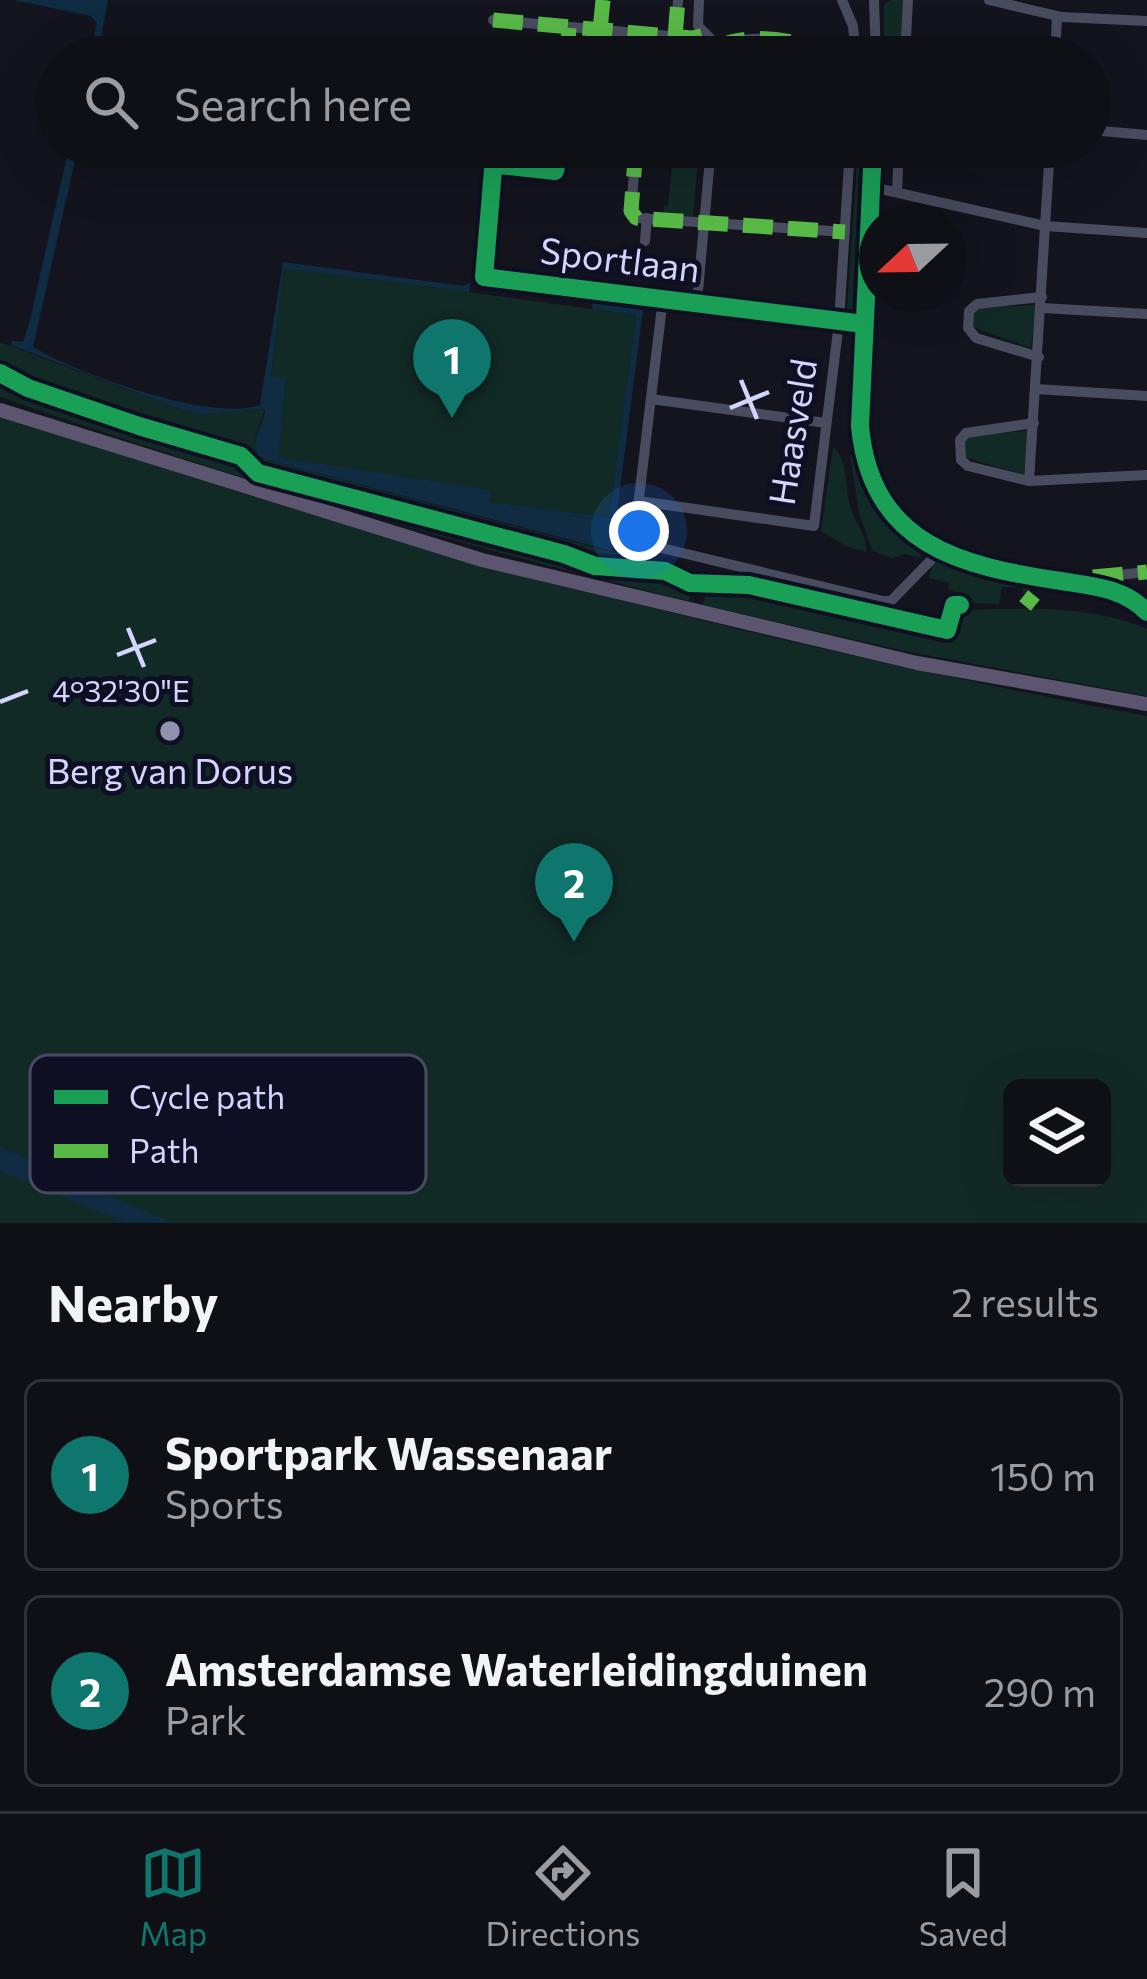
<!DOCTYPE html>
<meta charset="utf-8">
<style>
:root{--surface:#0f0f16;--page:#18181f;--text:#f1f3f6;--muted:#9b9ca1;--line:#2f2f35;--accent:#0f766e}
body{margin:0;font-family:Commissioner,sans-serif;background:var(--page);color:var(--text)}
.controls{position:absolute;right:36px;bottom:36px;display:grid;overflow:hidden;border-radius:18px;box-shadow:0 12px 48px #0002}
.controls button{width:108px;height:108px;display:grid;place-items:center;padding:0;border:0;border-bottom:3px solid var(--line);background:var(--surface);color:var(--text);font:60px sans-serif}
.compass{position:absolute;left:859px;top:204px;width:108px;height:108px;border-radius:50%;background:var(--surface);box-shadow:0 12px 48px #0002;rotate:248deg}
.you{position:absolute;left:639px;top:531px;width:42px;height:42px;margin:-30px;border:9px solid #fff;border-radius:50%;background:#1a73e8;box-shadow:0 0 0 18px #1a73e833}
.badge{display:grid;place-items:center;width:78px;height:78px;border-radius:50%;background:var(--accent);color:#fff;font-size:39px;font-weight:700}
.pin{position:absolute;translate:-50% -99px;filter:drop-shadow(0 3px 6px #0008)}
.pin::after{content:'';position:absolute;top:63px;width:42px;height:36px;background:inherit;clip-path:polygon(0 0,100% 0,50% 100%)}
.list{margin:0;padding:0;list-style:none}
h2{display:flex;justify-content:space-between;align-items:center;height:156px;margin:0;padding:0 48px;font-size:51px}
h2 small{font-size:39px;font-weight:400;color:var(--muted)}
.list li{display:grid;grid-template-columns:78px 1fr auto;gap:36px;align-items:center;box-sizing:border-box;height:192px;margin:0 24px 24px;padding:0 24px;border:3px solid var(--line);border-radius:18px}
.list b{display:block;font-size:45px;white-space:nowrap}
.list p{margin:0;font-size:39px;white-space:nowrap;color:var(--muted)}
.list em{font-size:39px;font-style:normal;color:var(--muted)}
.icon{flex:none;width:66px;height:66px;fill:none;stroke:currentColor;stroke-width:2;stroke-linecap:round;stroke-linejoin:round}
.map{position:relative;flex:none;width:1147px;height:1223px;overflow:hidden}
.search{position:absolute;background:var(--surface);box-shadow:0 12px 48px #0002;left:36px;right:36px;top:36px;height:132px;display:flex;align-items:center;gap:30px;box-sizing:border-box;padding:0 42px;border-radius:66px;color:var(--muted);font-size:45px}
.sheet{height:588px;background:var(--surface)}
nav{display:flex;justify-content:space-around;align-items:center;box-sizing:border-box;height:168px;border-top:3px solid var(--line);background:var(--surface);font-size:33px;color:var(--muted)}
nav a{display:grid;justify-items:center;gap:6px}
nav .on{color:var(--accent)}
.map>svg:first-child{display:block}
</style>
<div class="map">
<svg width="1147" height="1223" viewBox="0 0 1147 1223">
<rect width="100%" height="100%" fill="#14141e"/>
<g fill="#122a26" fill-rule="evenodd">
<polygon points="891,0 904,0 901,57 884,57 884,5"/>
<polygon points="576,37 639,41 638,57 575,57"/>
<polygon points="674,147 699,147 693,217 664,214 664,206 668,206"/>
<polygon points="858,147 866,147 857,308 850,314 847,309"/>
<polygon points="284,267 636,315 609,517 490,502 490,490 277,457 286,380 271,377"/>
<polygon points="1036,305 1031,348 972,327 972,316 979,308"/>
<path d="M0,342L182,410L204,414L265,409L254,442L261,458L698,575L689,601C455,545 227,476 0,397Z"/>
<path d="M0,414C378,544 754,643 1147,716V1223H0ZM1012,1088H1102V1178H1012Z"/>
<polygon points="1028,431 1024,475 964,457 965,440 973,435"/>
<path d="M833,447C851,463 843,493 853,515C859,529 867,536 866,552L846,546L821,531Z"/>
<path d="M850,454L856,458C862,491 883,536 918,547L921,558L906,554L891,558L872,550L859,513Z"/>
<polygon points="945,559 1029,582 1030,592 1025,596 1021,587 1002,587 999,604 1018,605 952,602 955,591 948,589 950,583 929,578 933,564"/>
<path d="M709,578L939,624L944,608L966,610C1027,608 1090,605 1147,629V696L905,651L703,605Z"/>
</g>
<g fill="#102c42">
<polygon points="14,0 108,0 97,57 89,57 97,23 91,16"/>
<path d="M69,147H78L33,347C76,373 213,423 260,405L283,262L463,286L470,283L469,292L284,268L271,376L286,379L278,457L490,490V502L609,517L636,315L592,309L593,303L643,310L612,551L261,458C246,441 265,426 265,409L204,414L182,410L11,345L12,341L23,342L29,324Z"/>
<polygon points="0,1147 173,1223 126,1223 0,1171"/>
</g>
<g fill="none" stroke-linecap="round" stroke-linejoin="round">
<g stroke="#494b5f" stroke-width="10">
<polyline points="699,0 698,26 714,42 719,57"/>
<polyline points="842,0 853,26 856,57"/>
<polyline points="874,0 876,57"/>
<polyline points="989,0 1062,17 1147,21"/>
<polyline points="493,20 692,38 705,35"/>
<polyline points="600,30 603,0"/>
<polyline points="675,37 678,0"/>
<path d="M716,47C746,34 779,38 808,46C823,49 841,48 856,49"/>
<polyline points="567,57 569,28"/>
<polyline points="656,57 658,36"/>
<polyline points="905,57 908,0"/>
<polyline points="1055,57 1057,16"/>
<polyline points="1090,130 1147,135"/>
<polyline points="560,147 555,171 500,165 493,170 484,277 864,324"/>
<polyline points="636,147 631,211 636,218 845,232"/>
<path d="M873,147L860,426C875,590 1033,561 1147,604"/>
<polyline points="559,155 592,158"/>
<polyline points="872,187 1045,226 1147,233"/>
<polyline points="897,191 899,147"/>
<polyline points="645,241 647,218"/>
<polyline points="663,298 635,531 645,544 883,601 891,601 931,560 935,550"/>
<polyline points="697,302 711,147"/>
<polyline points="1042,308 1147,314"/>
<polyline points="1039,357 976,338 968,328 969,311 977,304 1042,297"/>
<polyline points="1036,389 1147,396"/>
<polyline points="651,399 826,423"/>
<polyline points="1034,423 966,433 960,440 961,460 968,466 1029,481 1147,475"/>
<polyline points="1029,481 1050,147"/>
<polyline points="639,501 814,526 839,322 850,147"/>
<polyline points="1079,579 1147,572"/>
</g>
<polyline stroke="#5b5570" stroke-width="14" points="0,410 482,560 917,663 1147,704"/>
<g stroke="#58b947" stroke-width="15" stroke-dasharray="30 15" stroke-linecap="butt">
<polyline points="493,20 692,38 705,35"/>
<polyline points="600,30 603,0"/>
<polyline points="675,37 678,0"/>
<path d="M716,47C746,34 779,38 808,46C823,49 841,48 856,49"/>
<polyline points="567,57 569,28"/>
<polyline points="636,147 631,211 636,218 845,232"/>
<polyline points="559,155 592,158"/>
<polyline points="1093,577 1147,572"/>
<polyline points="1025,606 1034,595"/>
</g>
<g stroke="#0f0f23" stroke-width="26">
<g id="cycleway">
<polyline points="560,147 555,171 500,165 493,170 484,277 864,324"/>
<path d="M873,147L860,426C871,545 960,566 1061,581C1093,586 1124,588 1147,612"/>
<polyline points="0,373 28,388 139,426 241,456 258,473 564,554 595,566 665,571 690,583 749,585 947,630 954,605 960,605"/>
</g>
</g>
<use href="#cycleway" stroke="#1a9f57" stroke-width="18"/>
</g>
<path fill="none" stroke="#d3d5fd" stroke-width="4.5" d="M741,380L757,419M730,408L769,392M128,628L144,667M117,655L156,640M0,702L28,691"/>
<circle fill="#9091af" stroke="#0f0f23" stroke-width="4.5" cx="170" cy="731" r="12"/>
<g text-anchor="middle" stroke-width="10" stroke-linejoin="round" paint-order="stroke">
<g font-size="36" fill="#d3d5fd" stroke="#0f0f23">
<text transform="translate(620 260) rotate(7)" y="13">Sportlaan</text>
<text transform="translate(793 432) rotate(-81)" y="13">Haasveld</text>
</g>
<g font-size="36" fill="#d3d5fd" stroke="#0f0f23">
<text x="170" y="784">Berg van Dorus</text>
</g>
</g>
<rect x="30" y="1055" width="396" height="138" rx="18" fill="#0f0f23" stroke="#4a4a64" stroke-width="3"/>
<rect x="54" y="1090" width="54" height="14" fill="#1a9f57"/>
<rect x="54" y="1144" width="54" height="14" fill="#58b947"/>
<g font-size="33" fill="#d3d5fd">
<text x="129" y="1109">Cycle path</text>
<text x="129" y="1163">Path</text>
</g>
<g font-size="30" text-anchor="middle" fill="#d3d5fd" stroke="#0f0f23" stroke-width="10" stroke-linejoin="round" paint-order="stroke">
<text x="121" y="702">4°32'30"E</text>
</g>
</svg>
<div class="controls">
<button><svg class="icon" aria-label="layers" viewBox="0 0 24 24"><path d="M12 4l9 5-9 5-9-5zM3 14l9 5 9-5"/></svg></button>
</div>
<svg class="compass" viewBox="-18 -18 36 36"><path d="M0-13l5 13h-10z" fill="#e53935"/><path d="M0 13l5-13h-10z" fill="#9b9ca1"/></svg>
<div class="you"></div>
<div class="pin badge" style="left:452px;top:418px">1</div>
<div class="pin badge" style="left:574px;top:942px">2</div>
<div class="search"><svg class="icon" aria-label="search" viewBox="0 0 24 24"><circle cx="10" cy="10" r="6"/><path d="M15 15l6 6"/></svg>Search here</div>
</div>
<section class="sheet">
<h2>Nearby<small>2 results</small></h2>
<ul class="list">
<li><span class="badge">1</span><div><b>Sportpark Wassenaar</b><p>Sports</p></div><em>150 m</em></li>
<li><span class="badge">2</span><div><b>Amsterdamse Waterleidingduinen</b><p>Park</p></div><em>290 m</em></li>
</ul>
</section>
<nav>
<a class="on"><svg class="icon" aria-label="map" viewBox="0 0 24 24"><path d="M3 6l6-2 6 2 6-2v14l-6 2-6-2-6 2zM9 4v14M15 6v14"/></svg>Map</a>
<a><svg class="icon" aria-label="directions" viewBox="0 0 24 24"><path d="M12 3l9 9-9 9-9-9zM9 14v-3h6M13 9l2 2-2 2"/></svg>Directions</a>
<a><svg class="icon" aria-label="saved" viewBox="0 0 24 24"><path d="M7 4h10v16l-5-4-5 4z"/></svg>Saved</a>
</nav>
